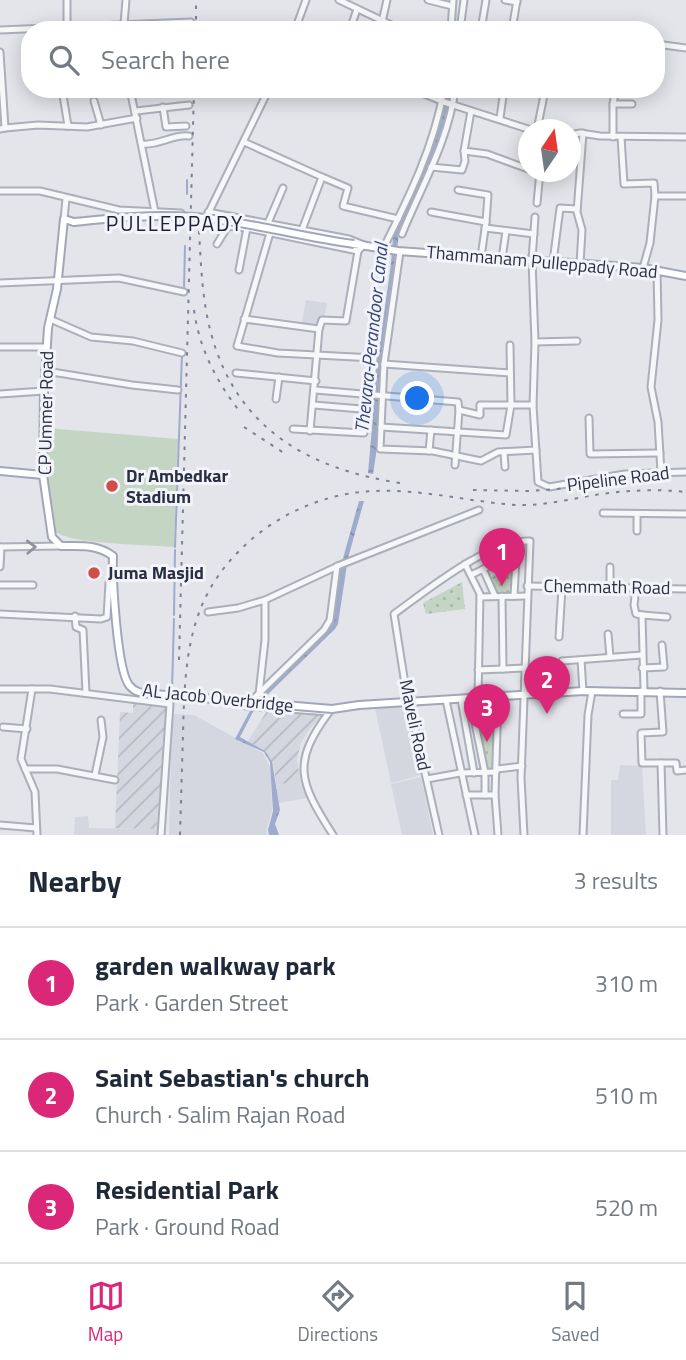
<!DOCTYPE html>
<meta charset="utf-8">
<style>
:root{--surface:#fff;--page:#f2f2f3;--text:#1f2937;--muted:#747a83;--line:#e0e1e3;--accent:#db2777}
body{margin:0;font-family:"Titillium Web",sans-serif;background:var(--page);color:var(--text)}
.compass{position:absolute;left:518px;top:119px;width:63px;height:63px;border-radius:50%;background:var(--surface);box-shadow:0 4px 18px #0003;rotate:13deg}
.you{position:absolute;left:418px;top:399px;width:24px;height:24px;margin:-18px;border:5px solid #fff;border-radius:50%;background:#1a73e8;box-shadow:0 0 0 10px #1a73e833}
.badge{display:grid;place-items:center;width:46px;height:46px;border-radius:50%;background:var(--accent);color:#fff;font-size:23px;font-weight:700}
.pin{position:absolute;translate:-50% -58px;filter:drop-shadow(0 2px 4px #0008)}
.pin::after{content:'';position:absolute;top:37px;width:24px;height:21px;background:inherit;clip-path:polygon(0 0,100% 0,50% 100%)}
.list{margin:0;padding:0;list-style:none}
h2{display:flex;justify-content:space-between;align-items:center;height:91px;margin:0;padding:0 28px;font-size:30px}
h2 small{font-size:23px;font-weight:400;color:var(--muted)}
.list li{display:grid;grid-template-columns:46px 1fr auto;gap:21px;align-items:center;box-sizing:border-box;height:112px;padding:0 28px;border-top:2px solid var(--line)}
.list b{display:block;font-size:26px;white-space:nowrap}
.list p{margin:0;font-size:23px;white-space:nowrap;color:var(--muted)}
.list em{font-size:23px;font-style:normal;color:var(--muted)}
.icon{flex:none;width:38px;height:38px;fill:none;stroke:currentColor;stroke-width:2;stroke-linecap:round;stroke-linejoin:round}
.map{position:relative;flex:none;width:686px;height:835px;overflow:hidden}
.search{position:absolute;background:var(--surface);box-shadow:0 4px 18px #0003;left:21px;right:21px;top:21px;height:77px;display:flex;align-items:center;gap:18px;box-sizing:border-box;padding:0 24px;border-radius:28px;color:var(--muted);font-size:26px}
.sheet{height:427px;background:var(--surface)}
nav{display:flex;justify-content:space-around;align-items:center;box-sizing:border-box;height:98px;border-top:2px solid var(--line);background:var(--surface);font-size:19px;color:var(--muted)}
nav a{display:grid;justify-items:center;gap:4px}
nav .on{color:var(--accent)}
.map>svg:first-child{display:block}
</style>
<div class="map">
<svg width="686" height="835" viewBox="0 0 686 835">
<defs>
<pattern id="industrial-furrows" width="10" height="10" patternUnits="userSpaceOnUse" patternTransform="scale(1.75)"><rect width="10" height="10" fill="#d5d7e0"/><path d="M-1 1l2-2M0 10L10 0M9 11l2-2" fill="none" stroke="#b7b9c1"/></pattern>
<pattern id="green-dots" width="8" height="8" patternUnits="userSpaceOnUse" patternTransform="scale(1.75)"><rect width="8" height="8" fill="#c5d5c4"/><path d="M2 2h.1M6 6h.1" fill="none" stroke="#a9b7aa" stroke-width="1.8" stroke-linecap="round"/></pattern>
<pattern id="water-ripples" width="26" height="14" patternUnits="userSpaceOnUse" patternTransform="scale(1.75)"><rect width="26" height="14" fill="#9eabcc"/><path d="M2 4q2-2 4 0t4 0M15 11q2-2 4 0t4 0" fill="none" stroke="#818ca7"/></pattern>
</defs>
<rect width="100%" height="100%" fill="#e3e5eb"/>
<g fill="#d5d7e0">
<polygon points="306,300 327,303 324,320 318,329 301,327"/>
<polygon points="407,706 421,775 391,783 375,708"/>
<polygon points="172,714 194,715 263,753 271,769 272,811 266,831 268,835 169,835"/>
<polygon points="620,765 642,766 646,835 611,835 611,780 618,780"/>
<polygon points="421,777 433,835 402,835 391,784"/>
<polygon points="300,781 307,798 279,803 276,785"/>
<polygon points="88,816 89,828 157,829 157,835 74,835 75,817"/>
</g>
<g fill="url(#industrial-furrows)">
<polygon points="133,704 166,706 157,829 115,828 120,712 133,713"/>
<polygon points="267,711 323,714 309,730 301,743 297,759 300,781 276,785 274,768 265,751 248,741"/>
</g>
<g fill="url(#green-dots)">
<polygon points="512,567 510,594 497,595 492,577"/>
<polygon points="462,582 465,609 426,614 423,603"/>
<polygon points="493,713 493,771 487,771 476,714"/>
</g>
<path fill="#c5d5c4" d="M47,428L178,439L174,547C151,545 70,544 56,532L46,476Z"/>
<g fill="url(#water-ripples)">
<polygon points="448,89 453,89 450,107 431,165 399,234 382,365 377,448 373,474 368,473 373,416 371,406 391,264 393,237 418,183 437,133"/>
<polygon points="359,501 364,501 348,558 338,624 335,629 263,699 254,710 240,737 265,751 272,762 280,810 275,824 279,835 269,835 268,830 273,811 270,762 264,752 235,739 251,709 259,698 331,620 342,562"/>
</g>
<g fill="none" stroke-linecap="round" stroke-linejoin="round">
<g stroke="#9eabcc" stroke-width="2">
<polyline points="187,194 187,180"/>
<polyline points="184,289 185,246"/>
<polyline points="175,547 182,354"/>
<polyline points="174,615 175,550"/>
<polyline points="172,690 174,619"/>
</g>
<g stroke="#acaeb9" stroke-width="9">
<g id="minor">
<polyline points="339,0 402,30"/>
<polyline points="428,0 452,6"/>
<polyline points="505,0 517,2"/>
<polyline points="382,22 387,0"/>
<polyline points="124,24 126,0"/>
<polyline points="67,28 67,0"/>
<polyline points="207,29 214,30"/>
<polyline points="0,30 191,22"/>
<polyline points="295,30 306,0"/>
<polyline points="350,30 357,9"/>
<polyline points="451,30 453,0"/>
<polyline points="460,30 464,0"/>
<polyline points="481,30 486,0"/>
<polyline points="512,30 517,0"/>
<polyline points="656,44 686,48"/>
<polyline points="0,52 5,128 0,129"/>
<polyline points="62,89 68,126"/>
<polyline points="130,89 155,212"/>
<polyline points="269,89 203,224 247,228 358,251 364,245"/>
<polyline points="412,89 444,102 531,130"/>
<polyline points="94,101 101,125"/>
<polyline points="613,104 632,104"/>
<polyline points="163,107 166,127 186,126"/>
<polyline points="136,111 189,105"/>
<polyline points="471,111 464,151 487,154 528,169"/>
<polyline points="500,118 504,89"/>
<polyline points="5,128 38,125 87,127 137,118"/>
<polyline points="537,130 545,90"/>
<polyline points="570,135 580,133 600,136 686,137"/>
<polyline points="613,137 613,104 616,89"/>
<polyline points="621,137 624,184 654,183 655,196 686,196"/>
<polyline points="244,142 322,177 302,230 349,239 364,245"/>
<path d="M142,144C158,146 173,134 189,136"/>
<polyline points="431,167 462,170 465,161 464,151"/>
<polyline points="322,177 348,188 343,206 398,219"/>
<polyline points="458,190 488,195 486,222"/>
<polyline points="0,191 40,191 119,210 181,213"/>
<polyline points="537,203 540,172"/>
<polyline points="208,212 302,230"/>
<polyline points="431,212 486,222 481,257"/>
<polyline points="535,217 532,260 535,342 533,406 538,482 549,487 625,474 686,472"/>
<polyline points="64,219 66,199"/>
<polyline points="268,223 283,188"/>
<polyline points="485,228 534,234"/>
<polyline points="270,233 237,346 278,353 374,358 371,395"/>
<path d="M402,234C421,187 449,140 455,89"/>
<polyline points="217,244 228,226"/>
<path d="M383,249C409,197 434,147 444,89"/>
<polyline points="400,252 384,364 380,449 433,451 481,461 498,452 536,450"/>
<polyline points="502,259 506,231"/>
<polyline points="553,262 560,208 577,209"/>
<polyline points="580,264 582,230 577,212 583,133"/>
<polyline points="643,268 650,243 655,196"/>
<polyline points="657,269 658,320 651,387 658,422 661,472"/>
<polyline points="239,270 247,228"/>
<polyline points="0,283 119,278 184,292"/>
<polyline points="50,319 91,337 133,341 182,353"/>
<polyline points="244,319 319,329"/>
<polyline points="535,342 577,341"/>
<polyline points="0,347 47,347"/>
<polyline points="384,364 510,373"/>
<polyline points="46,371 132,385 178,390"/>
<polyline points="236,373 316,381"/>
<polyline points="315,390 458,402 459,410 480,415 480,405 511,405 510,345"/>
<polyline points="0,394 44,391"/>
<polyline points="276,399 279,377"/>
<polyline points="314,405 361,409"/>
<polyline points="589,418 590,454 660,453"/>
<polyline points="381,427 506,435 511,405 533,405"/>
<polyline points="293,429 364,433"/>
<polyline points="310,431 319,329 322,320 346,321 358,251"/>
<polyline points="429,451 431,430"/>
<polyline points="504,452 505,467"/>
<polyline points="455,465 459,410"/>
<polyline points="603,513 686,514"/>
<polyline points="637,531 637,514"/>
<polyline points="0,547 61,546"/>
<polyline points="465,564 480,594 478,698"/>
<polyline points="0,567 1,547"/>
<polyline points="483,569 495,596"/>
<polyline points="471,575 516,553"/>
<polyline points="0,585 33,585"/>
<polyline points="527,586 686,589"/>
<polyline points="636,587 634,605 636,614 642,615"/>
<polyline points="610,588 610,567"/>
<polyline points="502,596 503,669"/>
<polyline points="514,596 517,540"/>
<polyline points="480,597 527,596"/>
<polyline points="208,612 238,608 265,600"/>
<polyline points="0,614 101,619 107,617 109,583 112,580"/>
<polyline points="642,615 644,691"/>
<polyline points="642,615 667,617"/>
<polyline points="75,616 76,627 83,630 86,693"/>
<polyline points="608,634 610,657"/>
<polyline points="559,637 562,588"/>
<polyline points="581,660 583,691"/>
<polyline points="562,661 642,655"/>
<polyline points="642,668 664,667 662,645"/>
<polyline points="478,670 525,668"/>
<polyline points="0,689 50,689 170,704 161,835"/>
<polyline points="32,689 21,759 35,792 37,835"/>
<polyline points="660,691 663,732 641,733 642,763 676,763 677,771 686,770"/>
<polyline points="259,694 265,640 265,600 340,565 479,510"/>
<polyline points="498,697 495,795 498,835"/>
<polyline points="470,698 485,773 485,795"/>
<polyline points="461,699 474,773"/>
<polyline points="446,700 475,835"/>
<path d="M330,711C291,763 299,782 333,835"/>
<polyline points="329,712 246,706 324,630 330,620 337,566"/>
<polyline points="472,712 497,712"/>
<polyline points="623,714 641,714 641,691"/>
<polyline points="3,727 27,729"/>
<polyline points="661,763 663,835"/>
<polyline points="25,769 57,769 115,780"/>
<polyline points="497,769 522,766"/>
<polyline points="95,775 103,737 101,720"/>
<polyline points="427,779 460,773 496,772"/>
<polyline points="466,795 495,795"/>
<polyline points="0,825 36,828"/>
<path d="M439,835L405,684L394,614C426,591 491,538 530,541L521,778L524,835"/>
<polyline points="583,835 588,715 592,691"/>
</g>
</g>
<g stroke="#a2a7b7" stroke-width="10">
<g id="major">
<path d="M74,222L64,219L57,289L48,328L44,391L43,475L52,537L61,546C80,546 97,544 113,556C112,579 117,669 129,685C136,694 144,693 154,694"/>
<polyline points="354,244 398,251 643,268 686,276"/>
<polyline points="0,471 43,475"/>
<polyline points="332,709 359,705 583,691 686,693"/>
</g>
</g>
<use href="#minor" stroke="#f6f7f9" stroke-width="5"/>
<use href="#major" stroke="#fff" stroke-width="6"/>
<g stroke="#7c8195" stroke-width="2" stroke-dasharray="3.5 7" stroke-linecap="butt">
<polyline points="196,30 196,0"/>
<path d="M199,231C201,265 202,300 211,333C236,428 308,469 400,483"/>
<path d="M194,310C199,348 217,383 241,413"/>
<polyline points="244,427 284,453"/>
<polyline points="473,490 529,491 595,486"/>
<polyline points="179,660 194,89"/>
<path d="M180,835C181,801 182,768 183,734C185,650 189,587 262,531C294,507 335,492 375,491C423,489 470,502 517,505C546,506 574,498 601,494C630,490 658,489 686,492"/>
</g>
<g stroke="#a2a7b7" stroke-width="10" stroke-linecap="butt">
<g id="major-bridge">
<path d="M74,222C114,218 154,214 194,217C248,221 300,237 354,244"/>
<polyline points="154,694 332,709"/>
</g>
</g>
<use href="#major-bridge" stroke="#fff" stroke-width="6"/>
</g>
<defs><path id="oneway-chevron" d="M-2-3.5L2.5 0L-2 3.5" fill="none" stroke-width="1.6" stroke-linecap="round" stroke-linejoin="round" transform="scale(1.75)"/></defs>
<use stroke="#90939e" href="#oneway-chevron" transform="translate(31 547) rotate(-2)"/>
<g fill="#d14d48" stroke="#f3f4f9" stroke-width="2.5">
<circle cx="112" cy="486" r="7"/>
<circle cx="94" cy="573" r="7"/>
</g>
<g text-anchor="middle" stroke-width="6" stroke-linejoin="round" paint-order="stroke">
<g font-size="18" fill="#2a2f44" stroke="#f3f4f9">
<text transform="translate(542 262) rotate(5)" y="6">Thammanam Pulleppady Road</text>
<text transform="translate(46 413) rotate(-89)" y="6">CP Ummer Road</text>
<text transform="translate(618 479) rotate(-7)" y="6">Pipeline Road</text>
<text transform="translate(607 587) rotate(1)" y="6">Chemmath Road</text>
<text transform="translate(218 698) rotate(6)" y="6">AL Jacob Overbridge</text>
<text transform="translate(415 725) rotate(78)" y="6">Maveli Road</text>
</g>
<g font-size="18" font-weight="bold" fill="#2a2f44" stroke="#f3f4f9" text-anchor="start">
<text x="126" y="482">Dr Ambedkar<tspan x="126" dy="21">Stadium</tspan></text>
<text x="108" y="579">Juma Masjid</text>
</g>
<g font-size="19" font-style="italic" fill="#344579" stroke="#f3f4f9">
<text transform="translate(371 338) rotate(-84)" y="7">Thevara-Perandoor Canal</text>
</g>
<g font-size="21" letter-spacing="2" fill="#1d2035" stroke="#f3f4f9">
<text x="175" y="231">PULLEPPADY</text>
</g>
</g>
</svg>
<svg class="compass" viewBox="-18 -18 36 36"><path d="M0-13l5 13h-10z" fill="#e53935"/><path d="M0 13l5-13h-10z" fill="#747a83"/></svg>
<div class="you"></div>
<div class="pin badge" style="left:502px;top:586px">1</div>
<div class="pin badge" style="left:547px;top:714px">2</div>
<div class="pin badge" style="left:487px;top:742px">3</div>
<div class="search"><svg class="icon" aria-label="search" viewBox="0 0 24 24"><circle cx="10" cy="10" r="6"/><path d="M15 15l6 6"/></svg>Search here</div>
</div>
<section class="sheet">
<h2>Nearby<small>3 results</small></h2>
<ul class="list">
<li><span class="badge">1</span><div><b>garden walkway park</b><p>Park · Garden Street</p></div><em>310 m</em></li>
<li><span class="badge">2</span><div><b>Saint Sebastian's church</b><p>Church · Salim Rajan Road</p></div><em>510 m</em></li>
<li><span class="badge">3</span><div><b>Residential Park</b><p>Park · Ground Road</p></div><em>520 m</em></li>
</ul>
</section>
<nav>
<a class="on"><svg class="icon" aria-label="map" viewBox="0 0 24 24"><path d="M3 6l6-2 6 2 6-2v14l-6 2-6-2-6 2zM9 4v14M15 6v14"/></svg>Map</a>
<a><svg class="icon" aria-label="directions" viewBox="0 0 24 24"><path d="M12 3l9 9-9 9-9-9zM9 14v-3h6M13 9l2 2-2 2"/></svg>Directions</a>
<a><svg class="icon" aria-label="saved" viewBox="0 0 24 24"><path d="M7 4h10v16l-5-4-5 4z"/></svg>Saved</a>
</nav>
